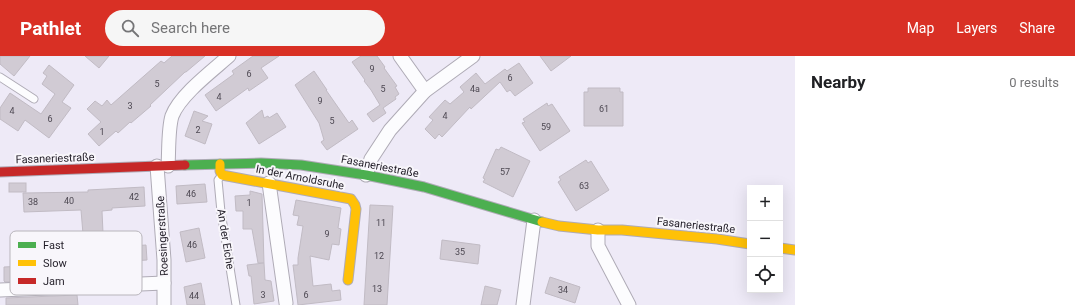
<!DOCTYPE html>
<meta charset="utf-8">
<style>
:root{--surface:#fff;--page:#f6f6f6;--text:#202124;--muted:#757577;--line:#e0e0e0;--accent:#d93025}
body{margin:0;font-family:Roboto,sans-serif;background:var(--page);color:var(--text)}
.controls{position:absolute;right:12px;bottom:12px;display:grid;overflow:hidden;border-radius:0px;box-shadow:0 4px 16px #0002}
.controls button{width:36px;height:36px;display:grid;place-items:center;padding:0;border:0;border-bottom:1px solid var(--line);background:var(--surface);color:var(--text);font:20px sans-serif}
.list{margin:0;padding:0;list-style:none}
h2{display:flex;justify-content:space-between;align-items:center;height:52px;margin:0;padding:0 16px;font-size:17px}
h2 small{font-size:13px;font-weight:400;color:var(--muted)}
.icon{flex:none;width:22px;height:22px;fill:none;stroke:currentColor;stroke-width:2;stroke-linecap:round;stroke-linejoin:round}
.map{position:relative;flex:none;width:795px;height:249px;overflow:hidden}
header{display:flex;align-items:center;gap:24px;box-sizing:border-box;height:56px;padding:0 20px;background:var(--accent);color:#fff}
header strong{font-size:19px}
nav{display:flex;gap:22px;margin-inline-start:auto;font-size:14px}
.search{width:280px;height:36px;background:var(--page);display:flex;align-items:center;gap:10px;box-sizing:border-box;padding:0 14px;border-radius:22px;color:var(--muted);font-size:15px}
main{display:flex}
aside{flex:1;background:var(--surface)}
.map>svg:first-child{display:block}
</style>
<header>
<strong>Pathlet</strong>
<div class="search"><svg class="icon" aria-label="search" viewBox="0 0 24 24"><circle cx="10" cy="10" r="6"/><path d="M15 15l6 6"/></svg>Search here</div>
<nav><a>Map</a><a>Layers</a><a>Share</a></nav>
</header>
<main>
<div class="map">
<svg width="795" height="249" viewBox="0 0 795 249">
<rect width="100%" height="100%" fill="#eeeaf7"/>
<g fill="#d1cbd4" stroke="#c1bbc4">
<polygon points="0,0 30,0 14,20 0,8"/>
<polygon points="85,0 109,0 99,12"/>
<polygon points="172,0 205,0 186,16 185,16 150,49 151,50 131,67 130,66 118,77 116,75 99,90 88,78 101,66 87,53 95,45 102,50 107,44 111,49 161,5 164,7"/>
<polygon points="253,0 279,0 261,12 268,22 249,35 248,32 216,55 205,39 234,18 232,15"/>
<polygon points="361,0 377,0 385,11 384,12 397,30 395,31 399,38 395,41 396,43 383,52 386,57 373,66 367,58 380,49 371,34 364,25 365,24 352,6"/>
<polygon points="540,0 571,0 551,15"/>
<polygon points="519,7 533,27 515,40 510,34 507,36 500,26 471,53 470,51 442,81 439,78 435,83 425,73 433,64 429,61 445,44 450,48 464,36 460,31 476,17 485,28 505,13 507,15"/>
<polygon points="49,9 74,29 62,46 71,52 49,82 25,64 18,75 0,63 0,52 10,37 41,58 55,38 42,28 47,20 43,17"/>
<polygon points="314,15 327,34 326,34 349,67 352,64 358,73 327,94 321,86 324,84 319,67 295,29"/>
<polygon points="588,32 620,32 620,36 623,36 623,70 584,70 584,36 588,36"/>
<polygon points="547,47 548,50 552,48 570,75 540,95 522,67 525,66 523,63"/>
<polygon points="262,54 264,62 268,60 269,62 277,57 286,71 259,88 246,67"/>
<polygon points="194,55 208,60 202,65 212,68 205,88 185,80"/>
<polygon points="501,91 530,105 513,141 483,126 485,123 483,122 491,104 496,93 499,94"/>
<polygon points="586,104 588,107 591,105 609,134 576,155 558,126 561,124 559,121"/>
<rect x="9" y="127" width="17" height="9"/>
<polygon points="205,128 207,146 177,148 176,130"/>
<polygon points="144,131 145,150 112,152 112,154 102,155 103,177 83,178 81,154 24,156 23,137 88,136 88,134"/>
<polygon points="250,135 262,138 264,207 258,207 252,173 243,173 243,155 236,155 235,140 250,139"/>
<polygon points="296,144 341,152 338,172 341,173 339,189 332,188 329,204 310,200 313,230 331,228 332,235 340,234 341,244 298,249 293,209 298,209 298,202 303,170 297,169 299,160 293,159"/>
<polygon points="370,149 393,150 387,249 364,249"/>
<polygon points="199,172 205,202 186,206 180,176"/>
<polygon points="442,184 480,189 478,208 440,203"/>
<polygon points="146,189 147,204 132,205 131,190"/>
<polygon points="81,194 82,198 106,196 108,212 75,215 76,223 5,226 4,225 4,211 24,210 24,217 28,210 32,210 32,208 53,207 53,196"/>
<polygon points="264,207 265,224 271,225 274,245 254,248 251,220 249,220 247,209"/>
<polygon points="550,221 580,231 575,247 545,237"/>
<polygon points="201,227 205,249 187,249 184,231"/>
<polygon points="485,230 501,234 497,249 481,249"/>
<polygon points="77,239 78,249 6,249 6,242"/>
</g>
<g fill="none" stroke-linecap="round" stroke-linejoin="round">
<g stroke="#afabb6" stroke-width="9">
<g id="lane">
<polyline points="0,21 34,43"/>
<polyline points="221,120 218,124 221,156 236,249"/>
</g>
</g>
<g stroke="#afabb6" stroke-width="15">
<g id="street">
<polyline points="400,0 425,35"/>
<polyline points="157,110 164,204 164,249"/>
<path d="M168,110C169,96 168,73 172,60C180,39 212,15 229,0"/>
<polyline points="366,119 371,103 390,74 425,35 473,0"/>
<polyline points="269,127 286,247"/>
<polyline points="598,174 598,190 629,249"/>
<polyline points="0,234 164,227"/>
<polyline points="523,249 534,164"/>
</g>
</g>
<g stroke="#afabb6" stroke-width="11">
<polyline id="fast" points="185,109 261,107 301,109 366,119 424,131 542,166"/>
</g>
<g stroke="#afabb6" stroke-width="11">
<g id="slow">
<polyline points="220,108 220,115 222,119 351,143 355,149 356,153 348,224"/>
<polyline points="542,166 559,170 598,174 622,174 717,183 750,188"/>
<polyline points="780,192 795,194"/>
</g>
</g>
<g stroke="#afabb6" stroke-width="11">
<polyline id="jam" points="0,116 185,109"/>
</g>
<use href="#lane" stroke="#fcfcfe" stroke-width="7"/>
<use href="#street" stroke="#fcfcfe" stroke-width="13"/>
<use href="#fast" stroke="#4caf50" stroke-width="9"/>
<use href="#slow" stroke="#ffc107" stroke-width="9"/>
<use href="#jam" stroke="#c62828" stroke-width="9"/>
</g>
<g text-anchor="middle" stroke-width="4" stroke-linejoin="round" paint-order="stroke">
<g font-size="9" fill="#4d4852">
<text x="372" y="16">9</text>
<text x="249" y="21">6</text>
<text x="510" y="25">6</text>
<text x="157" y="31">5</text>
<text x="383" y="36">5</text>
<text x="475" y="36">4a</text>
<text x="219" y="44">4</text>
<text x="320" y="48">9</text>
<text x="130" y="53">3</text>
<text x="604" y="56">61</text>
<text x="12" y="58">4</text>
<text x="445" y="63">4</text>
<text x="50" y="66">6</text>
<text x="332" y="68">5</text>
<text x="546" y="74">59</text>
<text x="198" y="77">2</text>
<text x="102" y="79">1</text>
<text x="505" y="119">57</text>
<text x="584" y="133">63</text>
<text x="191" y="141">46</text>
<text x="134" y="144">42</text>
<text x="69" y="148">40</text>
<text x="33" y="149">38</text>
<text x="249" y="150">1</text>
<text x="381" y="170">11</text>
<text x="327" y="181">9</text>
<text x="192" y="192">46</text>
<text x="460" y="199">35</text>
<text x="379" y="203">12</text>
<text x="377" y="236">13</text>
<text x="563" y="237">34</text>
<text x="263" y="242">3</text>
<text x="306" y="242">6</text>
<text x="194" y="243">44</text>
</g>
<g font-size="11" fill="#211d27" stroke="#f8f6fb">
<text transform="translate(55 102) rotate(-2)" y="4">Fasaneriestraße</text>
<text transform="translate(380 110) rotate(11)" y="4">Fasaneriestraße</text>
<text transform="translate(300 121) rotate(11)" y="4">In der Arnoldsruhe</text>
<text transform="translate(696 169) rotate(6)" y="4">Fasaneriestraße</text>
<text transform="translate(162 180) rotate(-93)" y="4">Roesingerstraße</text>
<text transform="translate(226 183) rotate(81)" y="4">An der Eiche</text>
</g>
</g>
<rect x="10" y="175" width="132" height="64" rx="6" fill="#f8f6fb" stroke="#b8b5bb" stroke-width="1"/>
<rect x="18" y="186" width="18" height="6" fill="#4caf50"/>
<rect x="18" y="204" width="18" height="6" fill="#ffc107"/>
<rect x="18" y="222" width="18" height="6" fill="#c62828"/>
<g font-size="11" fill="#211d27">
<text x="43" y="193">Fast</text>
<text x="43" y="211">Slow</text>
<text x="43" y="229">Jam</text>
</g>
</svg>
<div class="controls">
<button>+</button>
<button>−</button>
<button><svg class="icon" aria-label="locate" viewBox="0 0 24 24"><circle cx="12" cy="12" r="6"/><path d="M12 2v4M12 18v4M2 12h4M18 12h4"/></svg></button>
</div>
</div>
<aside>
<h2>Nearby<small>0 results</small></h2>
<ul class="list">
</ul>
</aside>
</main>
